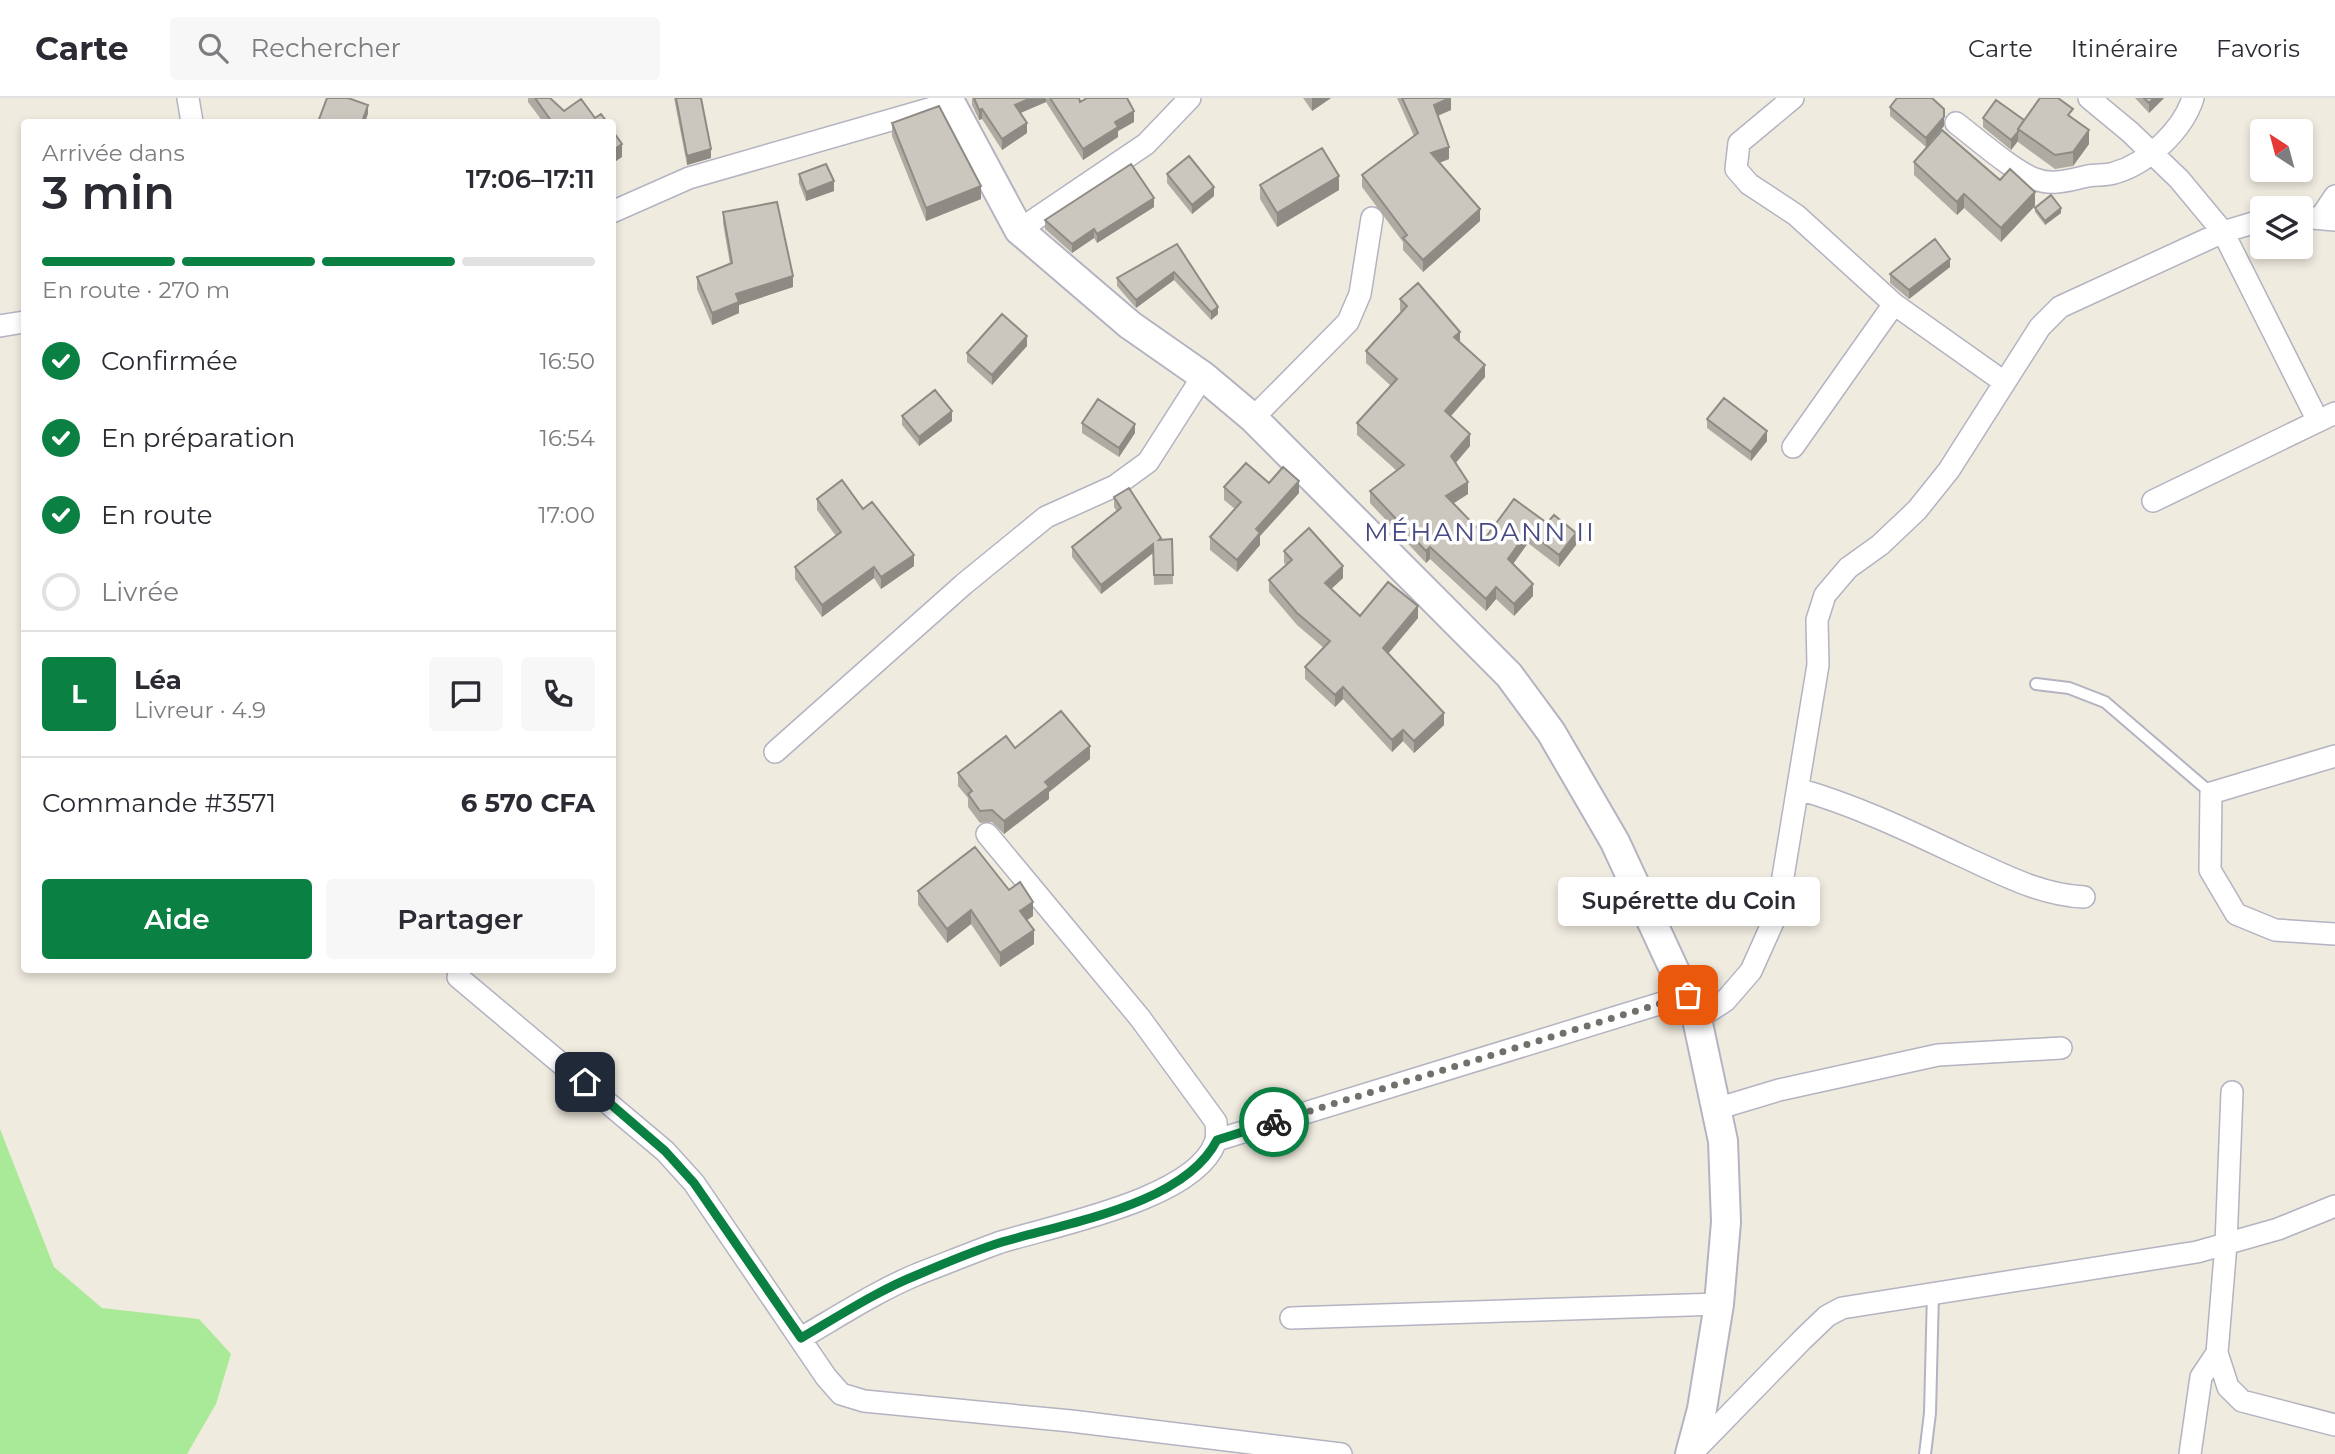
<!DOCTYPE html>
<html lang="fr">
<head>
<meta charset="utf-8">
<style>
	body { margin:0; font-family:Montserrat,sans-serif; background:#f7f7f7; color:#2b2b33; height:100vh; display:flex; flex-direction:column; font-size:26px; white-space:nowrap }
	* { box-sizing:border-box; margin:0 }
	p { font-size:23px; color:#7c7c81 }
	.icon { flex:none; width:38px; height:38px; fill:none; stroke:currentColor; stroke-width:2; stroke-linecap:round; stroke-linejoin:round }
	.map { position:relative; flex:1; overflow:hidden }
	.panel { position:absolute; left:21px; top:21px; width:595px; height:854px; display:flex; flex-direction:column; background:#fff; border-radius:7px; box-shadow:0 4px 10px #0003 }
	.panel>* { flex:none }
	.needle { width:46px; rotate:324deg }
	.tools { position:absolute; left:2250px; top:21px; display:grid; gap:14px }
	.tools a { display:grid; place-items:center; width:63px; height:63px; border-radius:7px; background:#fff; box-shadow:0 4px 10px #0003; font-size:35px }
	.pin { position:absolute; display:grid; place-items:center; width:60px; height:60px; color:#fff; margin:-30px; border-radius:14px; box-shadow:0 4px 10px #0006 }
	.courier { position:absolute; display:grid; place-items:center; width:70px; height:70px; margin:-35px; border:5px solid #0b8043; border-radius:50%; background:#fff; color:#222; box-shadow:0 2px 9px #0007 }
	.bubble { position:absolute; height:49px; border-radius:7px; background:#fff; box-shadow:0 4px 10px #0003; font-size:23px; font-weight:600; line-height:49px; text-align:center }
	.head em { font-style:normal; font-weight:600 }
	.head div { display:flex; flex-direction:column-reverse }
	.head { display:flex; align-items:center; justify-content:space-between; height:119px; padding:0 21px }
	h1 { font-size:46px; font-weight:600; line-height:52px }
	.bar { display:grid; grid-template-columns:repeat(4,1fr); gap:10px 7px; align-content:center; height:84px; padding:0 21px }
	.bar i { height:9px; border-radius:5px; background:#e1e1e2 }
	.bar .on { background:#0b8043 }
	.bar p { grid-column:span 4 }
	.line { display:flex; align-items:center; gap:18px; padding:0 21px; border-top:2px solid #e1e1e2 }
	.line div { flex:1 }
	.round { display:grid; place-items:center; flex:none; width:74px; height:74px; border-radius:7px; background:#f7f7f7 }
	ol { padding:0 21px; list-style:none }
	li { display:flex; align-items:center; gap:21px; height:77px }
	li p { margin-inline-start:auto }
	li .icon { padding:7px; border-radius:50%; background:#0b8043; color:#fff; stroke-width:4 }
	li:last-child { color:#7c7c81 }
	li i { width:38px; height:38px; border:4px solid #e1e1e2; border-radius:50% }
	.cta { display:flex; gap:14px; margin-top:auto; padding:14px 21px }
	.cta a { flex:1; height:80px; border-radius:7px; background:#0b8043; color:#fff; font-size:28px; font-weight:600; line-height:80px; text-align:center }
	.cta a+a { background:#f7f7f7; color:#2b2b33 }
	header { display:flex; align-items:center; gap:42px; box-sizing:border-box; height:98px; padding:0 35px; background:#fff; border-bottom:2px solid #e1e1e2 }
	header strong { font-size:33px }
	nav { display:flex; gap:38px; margin-inline-start:auto; font-size:24px }
	.search { width:490px; height:63px; background:#f7f7f7; display:flex; align-items:center; gap:18px; box-sizing:border-box; padding:0 24px; border-radius:7px; color:#7c7c81; font-size:26px }
	.map>svg:first-child { display:block }
</style>
</head>
<body>
<header>
<strong>Carte</strong>
<div class="search"><svg class="icon" aria-label="search" viewBox="0 0 24 24"><circle cx="10" cy="10" r="6"/><path d="M15 15l6 6"/></svg>Rechercher</div>
<nav><a>Carte</a><a>Itinéraire</a><a>Favoris</a></nav>
</header>
<div class="map">
<svg width="2335" height="1356" viewBox="0 0 2335 1356">
	<rect width="100%" height="100%" fill="#f0ebdf"/>
	<path fill="#a8ea97" d="M0,1031L54,1169L102,1210L199,1221L231,1256L216,1306L187,1356H0Z"/>
	<g fill="none" stroke-linecap="round" stroke-linejoin="round">
		<defs>
			<path id="service" d="M2036,586L2069,590L2105,604L2211,695
				M1925,1356L1930,1315L1933,1194"/>
			<path id="minor" d="M188,0L192,24
				M1793,0L1739,45L1736,71L1749,86L1796,117L1894,206L2004,284
				M2089,0L2130,34L2179,81L2223,134L2318,323
				M1956,25C1976,40 2013,73 2035,81C2053,88 2069,82 2088,78C2096,76 2106,78 2114,75C2147,66 2183,32 2193,0
				M612,114L689,80L950,5
				M2301,119L2335,122
				M2321,119L2335,98
				M1019,132L1146,46L1190,0
				M0,228L24,224
				M1253,320L1348,224L1360,196L1372,120
				M1793,349L1894,206
				M2153,403L2335,315
				M775,654L964,486L1046,419L1115,388L1148,364L1203,278
				M2335,658L2211,695L2210,772L2236,816L2275,832L2335,836
				M1798,691C1855,707 1909,733 1962,758C2002,776 2040,797 2084,799
				M458,879L665,1053L694,1085L826,1279L841,1296L864,1303L1071,1323L1341,1356
				M1697,921L1725,903L1751,873L1777,815L1818,567L1817,522L1825,497L1848,470L1880,447L1917,412L1949,372L2040,229L2060,209L2223,134L2263,122
				M2232,994L2226,1146L2217,1255L2228,1289L2242,1303L2335,1327
				M1716,1011L1779,992L1938,957L2061,950
				M1217,1042L1688,897
				M1291,1220L1719,1206
				M801,1240C839,1218 877,1193 918,1176C944,1166 971,1155 998,1145C1050,1128 1194,1102 1215,1045C1218,1038 1216,1031 1216,1024L1140,920L987,736
				M1691,1356L1802,1242L1827,1218L1842,1210L2197,1154L2278,1131L2335,1108
				M2190,1356L2201,1279L2217,1255"/>
			<path id="tertiary" d="M948,0L1019,132L1130,227L1203,278L1253,320L1509,577L1551,634L1615,744L1697,921L1723,1043L1726,1124L1719,1206L1702,1311L1690,1356"/>
		</defs>
		<use href="#service" stroke="#b3b3c2" stroke-width="14"/>
		<use href="#minor" stroke="#b3b3c2" stroke-width="24"/>
		<use href="#tertiary" stroke="#b3b3c2" stroke-width="32"/>
		<use href="#service" stroke="#fff" stroke-width="10"/>
		<use href="#minor" stroke="#fff" stroke-width="21"/>
		<use href="#tertiary" stroke="#fff" stroke-width="28"/>
	</g>
	<path fill="#afaba3" d="M528,0H550L564,13L595,20L607,24H543L528,4Z
		M674,0H701L711,60L687,67Z
		M972,0H1079L1080,4L1134,24L1118,33V39L1083,62L1046,4L1021,15L1027,35L1002,52L982,21L979,22L972,7Z
		M1303,0H1331L1312,13Z
		M1397,0H1451V12L1438,18L1449,61L1439,65L1480,123L1423,174L1403,152V144L1362,89V77L1414,38Z
		M2135,0H2164L2149,15Z
		M1890,9L1944,20V28L1926,49L1890,18Z
		M1983,20L2024,22L2073,21L2089,46L2073,68L2055,71L2018,44V43L2011,52L1983,29Z
		M892,25L981,101L926,123L892,38Z
		M1914,64L2000,82L2035,108L2001,144L1964,110L1957,117L1914,77Z
		M799,76L834,93L806,103L799,85Z
		M1167,76L1214,98L1192,116L1167,85Z
		M1260,87L1339,92L1277,129L1260,101Z
		M1154,109L1097,145L1094,140L1072,155L1045,131V122Z
		M2035,110L2061,115L2045,127L2035,114Z
		M723,114L793,189L739,207V215L712,227L697,191V179L730,166L723,125Z
		M1177,146L1218,216L1211,222L1174,182L1136,210L1117,188V180Z
		M1950,169L1909,201L1890,185V176Z
		M1400,201L1460,245L1485,279L1450,318L1470,348L1456,365L1468,396L1454,405L1486,439L1514,401L1576,447L1559,469L1528,445L1513,466L1533,498L1514,518L1496,501L1486,513L1430,461L1426,465L1370,405V393L1397,373L1357,337V325L1391,288L1366,265V253L1402,214L1400,213Z
		M1027,248L992,287L967,264V255Z
		M902,318L952,323L919,348L902,327Z
		M1707,321L1767,343L1751,363L1707,330Z
		M1082,325L1135,335L1119,359L1082,335Z
		M1269,385L1299,395L1260,438V447L1237,474L1210,452V439L1235,411L1224,402V389Z
		M1114,399L1161,442L1172,441L1173,486L1154,487L1153,455L1101,496L1072,459V449L1117,414L1114,409Z
		M817,401L863,411L914,468L881,491L874,480L822,519L795,481V469L836,438L817,412Z
		M1284,453L1343,480L1331,491L1360,518L1418,520L1388,555L1444,627L1414,655L1403,643L1392,654L1343,601L1335,609L1305,581V569L1324,550L1297,527L1269,494V482L1286,467L1284,465Z
		M1015,650L1090,661L1049,694V701L1004,736L992,724L980,725L968,709V700L958,688V675Z
		M1009,792L1033,818L1027,822L1034,846L1000,869L971,826L947,845L918,807V793Z"/>
	<path fill="#8e8b85" d="M1031,0H1046V4L1015,17V7Z
		M1312,0H1331L1312,13Z
		M1451,0V12L1434,19V7Z
		M2154,0H2164L2149,15V5Z
		M368,7V16L365,24H362Z
		M982,11V21L979,22V12Z
		M1944,11V28L1926,49V40Z
		M1134,13V24L1118,33V39L1083,62V51L1115,24Z
		M1027,25V35L1002,52V41Z
		M2089,32V46L2073,68V54Z
		M2018,34V43L2011,52V42Z
		M622,46V59L612,66V53Z
		M1449,49V61L1431,68V55Z
		M711,51V60L687,67V58Z
		M1339,78V92L1277,129V115Z
		M834,83V93L806,103V94Z
		M981,88V101L926,123V110Z
		M1214,89V98L1192,116V107Z
		M2035,94V108L2001,144V130Z
		M1964,96V110L1957,117V104Z
		M1154,100V109L1097,145V136Z
		M2061,110V115L2045,127V123Z
		M1480,111V123L1423,174V162Z
		M1094,131V140L1072,155V146Z
		M1950,161V169L1909,201V192Z
		M1174,174V182L1136,210V202Z
		M793,178V189L739,207V215L712,227V215L736,196Z
		M1218,209V216L1211,222V214Z
		M1460,234V246L1454,239Z
		M1027,238V248L992,287V277Z
		M1485,267V279L1445,325V313Z
		M952,313V323L919,348V339Z
		M1135,326V335L1119,359V350Z
		M1767,333V343L1751,363V354Z
		M1470,336V348L1451,370V358Z
		M1299,383V395L1260,438V447L1237,474V462L1256,431Z
		M1468,384V396L1446,410V398Z
		M1528,433V445L1508,473V461Z
		M1576,435V447L1559,469V457Z
		M1153,446V455L1101,496V487Z
		M1430,449V461L1426,465V453Z
		M914,457V468L881,491V479Z
		M1343,468V480L1325,497V485Z
		M874,469V480L822,519V507Z
		M1533,486V498L1514,518V506Z
		M1496,489V501L1486,513V501Z
		M1418,508V520L1383,562V550Z
		M1343,589V601L1335,609V597Z
		M1444,615V627L1414,655V643Z
		M1403,632V643L1392,654V642Z
		M1090,648V661L1049,694V701L1004,736V723L1045,684Z
		M1033,804V818L1020,827V813Z
		M971,812V826L947,845V831Z
		M1034,832V846L1000,869V855Z"/>
	<path fill="#cbc7be" stroke="#8e8b85" stroke-width="2" d="M327,0H348L368,7L362,24H318Z
		M535,0H550L564,13L581,1L595,20L601,16L607,24H552Z
		M676,0H701L711,51L687,58Z
		M974,0H1031L1015,7L1027,25L1002,41L982,11L979,12Z
		M1050,0H1079L1080,4L1087,0H1127L1134,13L1115,24L1118,29L1083,51Z
		M1402,0H1450L1434,7L1449,49L1431,55L1480,111L1423,162L1403,140L1407,137L1362,77L1418,35Z
		M1897,0H1932L1944,11V19L1926,40L1890,9Z
		M2040,0H2058L2073,11L2068,17L2089,32L2073,54L2055,57L2018,31Z
		M2144,0H2154L2149,5Z
		M1996,2L2024,22L2018,31V34L2011,42L1983,20Z
		M939,8L981,88L926,110L892,25Z
		M612,32L622,46L612,53Z
		M1942,32L2000,82L2010,71L2035,94L2001,130L1964,96L1957,104L1914,64Z
		M1322,50L1339,78L1277,115L1260,87Z
		M1189,58L1214,89L1192,107L1167,76Z
		M826,66L834,83L806,94L799,76Z
		M1131,66L1154,100L1097,136L1094,131L1072,146L1045,122Z
		M2051,97L2061,110L2045,123L2035,110Z
		M777,104L793,178L736,196L739,204L712,215L697,179L732,165L723,114Z
		M1935,141L1950,161L1909,192L1890,176Z
		M1177,146L1218,209L1211,214L1174,174L1136,202L1117,180Z
		M1418,185L1460,234L1454,239L1485,267L1445,313L1470,336L1451,358L1468,384L1446,398L1486,439L1514,401L1547,425L1554,417L1576,435L1559,457L1528,433L1508,461L1533,486L1514,506L1496,489L1486,501L1430,449L1426,453L1370,393L1404,367L1357,325L1397,281L1366,253L1407,208L1400,201Z
		M1002,216L1027,238L992,277L967,255Z
		M935,292L952,313L919,339L902,318Z
		M1724,300L1767,333L1751,354L1707,321Z
		M1098,301L1135,326L1119,350L1082,325Z
		M1246,365L1269,385L1283,369L1299,383L1256,431L1260,435L1237,462L1210,439L1241,404L1224,389Z
		M842,382L863,411L872,404L914,457L881,479L874,469L822,507L795,469L841,434L817,401Z
		M1129,390L1161,440L1159,442L1172,441L1173,477H1154L1153,446L1101,487L1072,449L1121,410L1114,399Z
		M1309,430L1343,468L1325,485L1360,518L1388,484L1418,508L1383,550L1444,615L1414,643L1403,632L1392,642L1343,589L1335,597L1305,569L1330,543L1297,515L1269,482L1292,462L1284,453Z
		M1061,613L1090,648L1045,684L1049,689L1004,723L992,712L980,713L968,696L972,693L958,675L1006,638L1015,650Z
		M975,749L1009,792L1020,784L1033,804L1020,813L1034,832L1000,855L971,812L947,831L918,793Z"/>
	<g fill="none" stroke-linecap="round" stroke-linejoin="round">
		<path stroke="#71706b" stroke-width="7" stroke-dasharray="0 12.6" d="M1274,1024L1688,897"/>
		<path stroke="#0b8043" stroke-width="9" d="M585,984L665,1053L694,1085L801,1240C839,1218 877,1193 917,1177C945,1165 973,1153 1002,1144C1066,1125 1184,1107 1217,1042L1274,1024"/>
	</g>
	<g text-anchor="middle" stroke-width="7" stroke-linejoin="round" paint-order="stroke">
		<g font-size="26" letter-spacing="2" fill="#484b83" stroke="#fff">
			<text x="1480" y="443">MÉHANDANN II</text>
		</g>
	</g>
</svg>
<div class="tools">
<a><svg class="needle" viewBox="-14 -14 28 28"><path d="M0-13l5 13h-10z" fill="#e53935"/><path d="M0 13l5-13h-10z" fill="#7c7c81"/></svg></a>
<a><svg class="icon" aria-label="layers" viewBox="0 0 24 24"><path d="M12 4l9 5-9 5-9-5zM3 14l9 5 9-5"/></svg></a>
</div>
<div class="pin" style="left:1688px;top:897px;background:#ea580c"><svg class="icon" aria-label="bag" viewBox="0 0 24 24"><path d="M5 8h14l-1 12H6zM9 8a3 3 0 0 1 6 0"/></svg></div>
<div class="pin" style="left:585px;top:984px;background:#1f2937"><svg class="icon" aria-label="home" viewBox="0 0 24 24"><path d="M3 11l9-7 9 7M6 9v11h12V9"/></svg></div>
<div class="courier" style="left:1274px;top:1024px"><svg class="icon" aria-label="bike" viewBox="0 0 24 24"><circle cx="6" cy="16" r="4"/><circle cx="18" cy="16" r="4"/><path d="M6 16l4-8h5l3 8M10 8l3 8H6M13 5h3"/></svg></div>
<div class="bubble" style="left:1558px;top:779px;width:262px">Supérette du Coin</div>
<section class="panel">
<div class="head"><div><h1>3 min</h1><p>Arrivée dans</p></div><em>17:06–17:11</em></div>
<div class="bar"><i class="on"></i><i class="on"></i><i class="on"></i><i></i><p>En route · 270 m</p></div>
<ol>
<li><svg class="icon" aria-label="check" viewBox="0 0 24 24"><path d="M5 12l5 5 9-10"/></svg>Confirmée<p>16:50</p></li>
<li><svg class="icon" aria-label="check" viewBox="0 0 24 24"><path d="M5 12l5 5 9-10"/></svg>En préparation<p>16:54</p></li>
<li><svg class="icon" aria-label="check" viewBox="0 0 24 24"><path d="M5 12l5 5 9-10"/></svg>En route<p>17:00</p></li>
<li><i></i>Livrée</li>
</ol>
<div class="line" style="height:126px"><b class="round" style="background:#0b8043;color:#fff">L</b><div><b>Léa</b><p>Livreur · 4.9</p></div><a class="round"><svg class="icon" aria-label="chat" viewBox="0 0 24 24"><path d="M4 5h16v11H9l-5 4z"/></svg></a><a class="round"><svg class="icon" aria-label="phone" viewBox="0 0 24 24"><path d="M5 4h4l2 5-3 2q2 4 5 5l2-3 5 2v4C11 20 4 13 5 4z"/></svg></a></div>
<div class="line" style="height:91px"><div>Commande #3571</div><b>6 570 CFA</b></div>
<div class="cta"><a>Aide</a><a>Partager</a></div>
</section>
</div>
</body>
</html>
